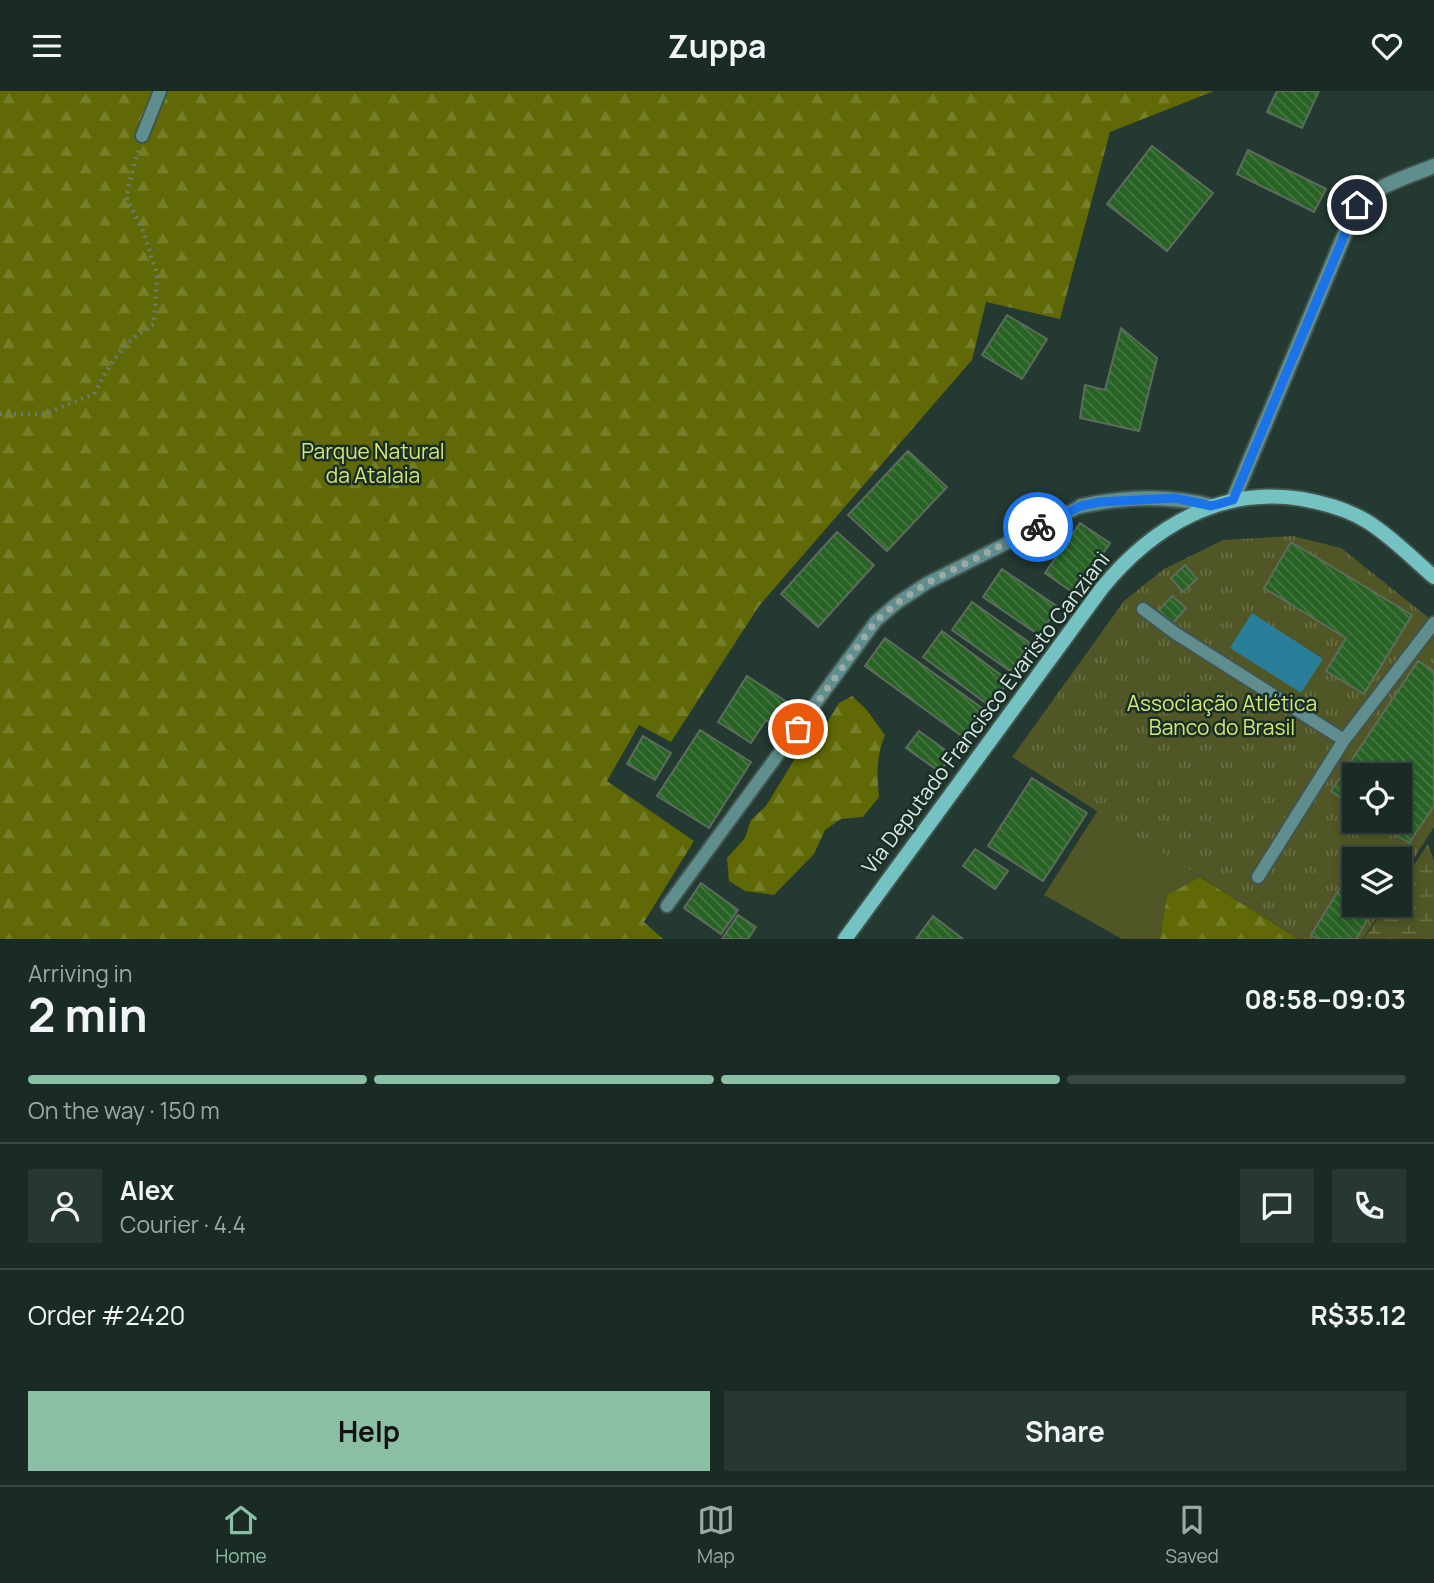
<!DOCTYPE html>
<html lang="en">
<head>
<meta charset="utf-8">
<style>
	body { margin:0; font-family:Manrope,sans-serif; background:#273732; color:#f1f3f6; height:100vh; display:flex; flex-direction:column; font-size:26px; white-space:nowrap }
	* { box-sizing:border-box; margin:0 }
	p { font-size:23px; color:#9fa7a7 }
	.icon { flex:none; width:38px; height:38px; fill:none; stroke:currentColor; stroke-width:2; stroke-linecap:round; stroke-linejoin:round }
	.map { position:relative; height:848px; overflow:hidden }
	.drawer { display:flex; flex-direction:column; background:#1a2b25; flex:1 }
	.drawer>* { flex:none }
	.fabs { position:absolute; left:1342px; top:672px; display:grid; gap:14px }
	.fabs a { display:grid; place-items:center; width:70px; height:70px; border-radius:0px; background:#1a2b25; box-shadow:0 4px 10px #0003,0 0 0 2px #384742; font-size:35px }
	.pin { position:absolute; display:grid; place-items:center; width:60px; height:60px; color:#fff; margin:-30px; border:4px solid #fff; border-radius:50%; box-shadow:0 2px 7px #0007 }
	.courier { position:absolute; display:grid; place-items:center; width:70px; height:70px; margin:-35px; border:5px solid #1a73e8; border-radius:50%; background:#fff; color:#222; box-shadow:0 2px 9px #0007 }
	.head em { font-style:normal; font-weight:700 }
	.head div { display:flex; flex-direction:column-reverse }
	.head { display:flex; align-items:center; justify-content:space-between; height:119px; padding:0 28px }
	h1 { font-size:46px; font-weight:700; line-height:52px }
	.bar { display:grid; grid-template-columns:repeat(4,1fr); gap:10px 7px; align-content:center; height:84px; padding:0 28px }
	.bar i { height:9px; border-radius:5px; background:#384742 }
	.bar .selected { background:#8abfa5 }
	.bar p { grid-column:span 4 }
	.line { display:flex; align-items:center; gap:18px; padding:0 28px; border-top:2px solid #384742 }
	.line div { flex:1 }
	.round { display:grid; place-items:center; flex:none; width:74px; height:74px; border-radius:0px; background:#273732 }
	.cta { display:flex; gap:14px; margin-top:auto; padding:14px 28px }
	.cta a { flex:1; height:80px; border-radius:0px; background:#8abfa5; color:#111; font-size:28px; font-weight:700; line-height:80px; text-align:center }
	.cta a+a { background:#273732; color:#f1f3f6 }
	header { display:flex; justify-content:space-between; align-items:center; height:91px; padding:0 28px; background:#1a2b25; font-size:32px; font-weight:700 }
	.menu { display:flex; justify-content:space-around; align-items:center; height:98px; border-top:2px solid #384742; background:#1a2b25; font-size:19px; color:#9fa7a7 }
	.menu a { display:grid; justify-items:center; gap:4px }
	.menu .selected { color:#8abfa5 }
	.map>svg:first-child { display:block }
</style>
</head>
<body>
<header><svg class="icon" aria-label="menu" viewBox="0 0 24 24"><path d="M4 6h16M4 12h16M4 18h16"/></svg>Zuppa<svg class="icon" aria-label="heart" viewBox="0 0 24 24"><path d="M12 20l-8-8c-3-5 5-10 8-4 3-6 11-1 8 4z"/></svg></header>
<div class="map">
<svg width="1434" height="848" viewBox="0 0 1434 848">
	<defs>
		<pattern id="forest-firs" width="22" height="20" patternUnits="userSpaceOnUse" patternTransform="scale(1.75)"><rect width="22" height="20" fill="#606905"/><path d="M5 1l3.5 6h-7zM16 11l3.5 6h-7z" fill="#767e29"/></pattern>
		<pattern id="wetland-marsh" width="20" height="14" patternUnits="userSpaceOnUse" patternTransform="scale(1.75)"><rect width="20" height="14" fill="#505625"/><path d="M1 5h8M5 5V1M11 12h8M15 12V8" fill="none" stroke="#696e44"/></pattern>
		<pattern id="park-tufts" width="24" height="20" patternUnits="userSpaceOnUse" patternTransform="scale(1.75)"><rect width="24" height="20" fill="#505625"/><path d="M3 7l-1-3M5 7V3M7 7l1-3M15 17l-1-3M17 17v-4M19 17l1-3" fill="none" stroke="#696e44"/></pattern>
		<pattern id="building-back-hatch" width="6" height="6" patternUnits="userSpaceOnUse" patternTransform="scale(1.75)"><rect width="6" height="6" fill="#286224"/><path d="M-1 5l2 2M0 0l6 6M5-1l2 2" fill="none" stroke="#477844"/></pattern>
	</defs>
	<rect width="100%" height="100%" fill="#233931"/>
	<path fill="#505625" d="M1098,719L1200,786L1167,804L1160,848H1122L1044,804Z"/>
	<path fill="url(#forest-firs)" d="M0,0H1214L1110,41L1060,228L986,211L972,269L759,515L671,651L639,634L607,690L694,750L644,831L663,848H0Z
		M852,605L866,618L885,644C876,666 877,683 879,706L863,726L841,728L825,739L814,763L774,804L745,800L729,790L727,767L745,747L751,729L766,715L794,669L814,653L839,612Z
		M1200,786L1298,848H1160L1167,804Z"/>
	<path fill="url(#wetland-marsh)" d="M1428,753L1434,770V848H1364L1387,814H1400V794Z"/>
	<path fill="url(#park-tufts)" fill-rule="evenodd" d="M1293,445L1341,457L1434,531V736L1400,789V768H1354V814H1385L1363,848H1298L1012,666L1124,510L1164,478L1223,449ZM1354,684H1400V730H1354Z"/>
	<path fill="#297f9a" d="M1252,522L1323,568L1301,602L1230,557Z"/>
	<path fill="url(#building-back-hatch)" stroke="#5d6c5c" stroke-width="2" d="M1277,0H1319L1302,37L1267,21Z
		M1152,55L1213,102L1167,160L1107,113Z
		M1248,59L1326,98L1314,121L1237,83Z
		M1007,224L1047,248L1022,288L982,264Z
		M1121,237L1157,267L1139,340L1080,327L1085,294L1105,299Z
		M908,360L947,396L887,460L848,424Z
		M1080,432L1110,452L1075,503L1045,482Z
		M837,441L874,474L818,536L781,503Z
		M1291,451L1412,524L1364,603L1326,580L1346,547L1264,497Z
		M1185,474L1197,488L1183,501L1171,487Z
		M1002,478L1058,516L1039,544L983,506Z
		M1172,505L1186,517L1172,533L1158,520Z
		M972,511L1030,552L1010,580L952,539Z
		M942,540L1009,590L990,615L923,566Z
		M885,547L986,620L966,648L865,575Z
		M1418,570L1434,580V715L1409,752L1375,730H1400V684H1354V716L1331,700Z
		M747,585L796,617L782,640L766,629L751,652L718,631Z
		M700,639L751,671L709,737L657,705Z
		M919,640L952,664L940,681L906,657Z
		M643,645L671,662L655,689L627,673Z
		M1032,687L1087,722L1043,790L988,755Z
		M975,758L1008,780L995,798L963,775Z
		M701,792L738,819L721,843L684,817Z
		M1340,797L1354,806V814H1367L1374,818L1356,848H1318L1311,844Z
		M738,824L756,836L748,848H722Z
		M933,825L963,848H916Z"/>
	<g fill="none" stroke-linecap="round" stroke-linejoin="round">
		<defs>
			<path id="lane" d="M142,45L160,0
				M1143,518L1175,542L1344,649
				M1258,786L1344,649L1434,532
				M667,815L876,530L897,512L927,492L1081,415"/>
			<path id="street" d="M1233,409L1357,114C1378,94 1407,86 1434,75
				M1081,415C1123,406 1169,404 1211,415"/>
			<path id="secondary" d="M845,848L1102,497C1152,436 1220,395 1302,408C1324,412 1349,419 1368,431C1392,446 1413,468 1434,486"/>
		</defs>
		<use href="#lane" stroke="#40554d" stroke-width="16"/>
		<use href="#street" stroke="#40554d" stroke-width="18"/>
		<use href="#secondary" stroke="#40554d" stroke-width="18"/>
		<path stroke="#6a7c75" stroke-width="4.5" stroke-dasharray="2 5" stroke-linecap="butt" d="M0,323H44L94,303C109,274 124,249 154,233L157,183L143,140L126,106L138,59"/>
		<use href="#lane" stroke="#608e8e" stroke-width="12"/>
		<use href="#street" stroke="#608e8e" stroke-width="14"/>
		<use href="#secondary" stroke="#75c2c2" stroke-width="14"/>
	</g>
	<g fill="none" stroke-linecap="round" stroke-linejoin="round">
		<path stroke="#9baba5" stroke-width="7" stroke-dasharray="0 12.6" d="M798,638L876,530L897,512L927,492L1038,436"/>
		<path stroke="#1a73e8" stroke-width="9" d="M1038,436L1081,415L1100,411L1175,407L1211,415L1233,409L1357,114"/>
	</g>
	<g text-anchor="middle" stroke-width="5" stroke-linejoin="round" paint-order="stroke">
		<g font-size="21" fill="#d7e773" stroke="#192e27">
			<text x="373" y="368">Parque Natural<tspan x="373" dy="24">da Atalaia</tspan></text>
			<text x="1222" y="620">Associação Atlética<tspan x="1222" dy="24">Banco do Brasil</tspan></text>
		</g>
		<g font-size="21" fill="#dbe8e3" stroke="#192e27">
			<text transform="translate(986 622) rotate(-53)" y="7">Via Deputado Francisco Evaristo Canziani</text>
		</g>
	</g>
</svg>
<div class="fabs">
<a><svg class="icon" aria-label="locate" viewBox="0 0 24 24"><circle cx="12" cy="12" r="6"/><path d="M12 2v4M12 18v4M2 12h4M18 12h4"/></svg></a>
<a><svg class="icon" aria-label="layers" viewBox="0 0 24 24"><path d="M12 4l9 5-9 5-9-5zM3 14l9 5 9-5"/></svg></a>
</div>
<div class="pin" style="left:798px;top:638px;background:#ea580c"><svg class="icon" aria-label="bag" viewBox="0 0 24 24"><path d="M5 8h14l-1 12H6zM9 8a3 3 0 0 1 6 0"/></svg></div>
<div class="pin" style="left:1357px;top:114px;background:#1f2937"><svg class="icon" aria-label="home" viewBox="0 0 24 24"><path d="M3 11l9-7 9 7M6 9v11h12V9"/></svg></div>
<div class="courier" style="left:1038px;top:436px"><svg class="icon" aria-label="bike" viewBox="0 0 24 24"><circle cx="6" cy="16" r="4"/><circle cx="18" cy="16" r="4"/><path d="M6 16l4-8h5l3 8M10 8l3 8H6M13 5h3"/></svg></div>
</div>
<section class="drawer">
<div class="head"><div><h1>2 min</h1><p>Arriving in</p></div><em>08:58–09:03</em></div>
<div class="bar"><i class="selected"></i><i class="selected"></i><i class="selected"></i><i></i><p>On the way · 150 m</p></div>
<div class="line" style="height:126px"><a class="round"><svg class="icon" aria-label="person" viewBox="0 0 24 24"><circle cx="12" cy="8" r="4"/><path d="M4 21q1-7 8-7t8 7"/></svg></a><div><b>Alex</b><p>Courier · 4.4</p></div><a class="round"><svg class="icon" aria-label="chat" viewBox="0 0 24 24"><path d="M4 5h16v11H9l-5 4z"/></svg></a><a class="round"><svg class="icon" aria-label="phone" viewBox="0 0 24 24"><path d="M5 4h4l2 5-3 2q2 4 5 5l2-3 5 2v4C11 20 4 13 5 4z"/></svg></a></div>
<div class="line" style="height:91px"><div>Order #2420</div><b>R$35.12</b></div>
<div class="cta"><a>Help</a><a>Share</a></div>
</section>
<nav class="menu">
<a class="selected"><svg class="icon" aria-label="home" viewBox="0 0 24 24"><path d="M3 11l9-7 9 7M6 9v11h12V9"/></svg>Home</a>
<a><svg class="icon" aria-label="map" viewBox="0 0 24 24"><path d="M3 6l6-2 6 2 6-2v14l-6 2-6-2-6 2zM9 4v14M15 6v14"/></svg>Map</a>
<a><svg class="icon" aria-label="saved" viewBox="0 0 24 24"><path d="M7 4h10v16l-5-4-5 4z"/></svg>Saved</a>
</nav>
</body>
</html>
